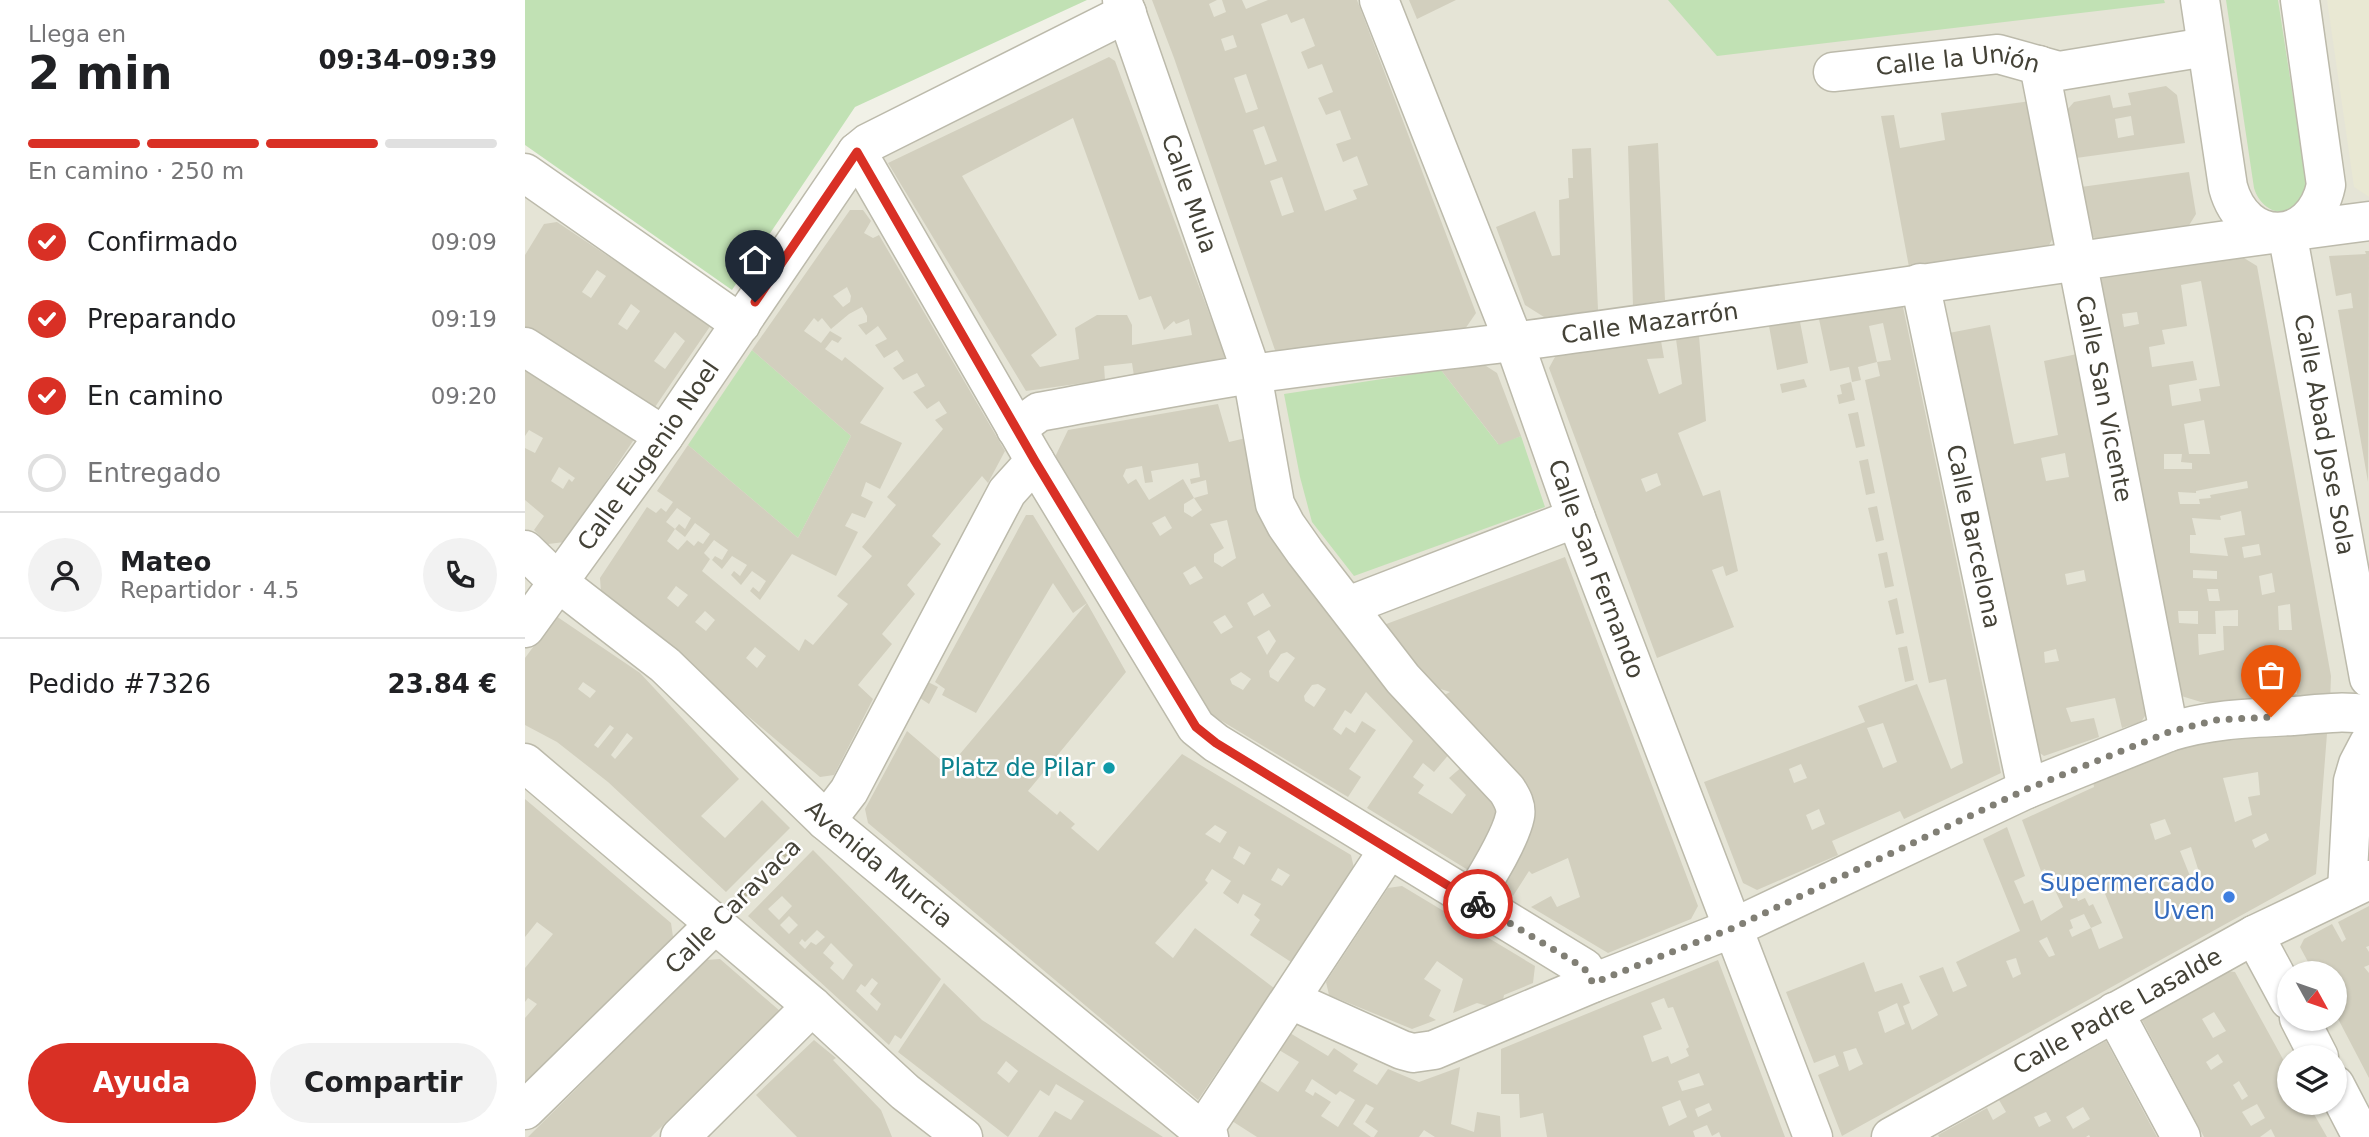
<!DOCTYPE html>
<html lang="es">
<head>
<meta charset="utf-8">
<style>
	body { margin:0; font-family:"DejaVu Sans",sans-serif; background:#f2f2f2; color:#202124; height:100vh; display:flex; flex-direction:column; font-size:26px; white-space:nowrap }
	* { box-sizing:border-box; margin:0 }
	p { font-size:23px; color:#757577 }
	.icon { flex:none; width:38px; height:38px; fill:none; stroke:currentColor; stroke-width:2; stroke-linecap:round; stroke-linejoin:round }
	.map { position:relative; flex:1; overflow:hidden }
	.side { display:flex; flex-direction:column; background:#fff; width:525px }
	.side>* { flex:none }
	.needle { width:46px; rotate:130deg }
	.controls { position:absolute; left:1752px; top:961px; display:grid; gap:14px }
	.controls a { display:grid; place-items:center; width:70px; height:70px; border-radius:50%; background:#fff; box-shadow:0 2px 5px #0004; font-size:35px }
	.pin { position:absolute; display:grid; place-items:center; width:60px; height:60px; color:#fff; margin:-72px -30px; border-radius:50% 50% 50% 0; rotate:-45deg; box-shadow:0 0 7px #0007 }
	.pin .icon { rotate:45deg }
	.courier { position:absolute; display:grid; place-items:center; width:70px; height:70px; margin:-35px; border:5px solid #d93025; border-radius:50%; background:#fff; color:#222; box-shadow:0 2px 9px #0007 }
	.summary em { font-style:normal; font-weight:600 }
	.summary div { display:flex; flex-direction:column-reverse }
	.summary { display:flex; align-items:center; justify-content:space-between; height:119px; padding:0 28px }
	h1 { font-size:46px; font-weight:600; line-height:52px }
	.bar { display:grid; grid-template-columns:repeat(4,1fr); gap:10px 7px; align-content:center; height:84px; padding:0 28px }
	.bar i { height:9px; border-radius:5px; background:#e0e0e0 }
	.bar .selected { background:#d93025 }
	.bar p { grid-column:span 4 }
	.line { display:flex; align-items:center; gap:18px; padding:0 28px; border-top:2px solid #e0e0e0 }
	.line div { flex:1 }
	.round { display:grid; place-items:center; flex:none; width:74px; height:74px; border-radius:37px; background:#f2f2f2 }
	ol { padding:0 28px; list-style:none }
	li { display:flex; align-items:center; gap:21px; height:77px }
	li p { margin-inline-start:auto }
	li .icon { padding:7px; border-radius:50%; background:#d93025; color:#fff; stroke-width:4 }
	li:last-child { color:#757577 }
	li i { width:38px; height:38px; border:4px solid #e0e0e0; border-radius:50% }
	.primary-button { display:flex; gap:14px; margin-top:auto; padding:14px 28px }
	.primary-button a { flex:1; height:80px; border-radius:42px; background:#d93025; color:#fff; font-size:28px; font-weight:600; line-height:80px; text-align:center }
	.primary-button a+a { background:#f2f2f2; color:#202124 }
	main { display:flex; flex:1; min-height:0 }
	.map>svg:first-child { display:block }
</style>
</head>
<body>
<main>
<section class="side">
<div class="summary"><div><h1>2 min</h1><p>Llega en</p></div><em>09:34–09:39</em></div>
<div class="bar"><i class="selected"></i><i class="selected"></i><i class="selected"></i><i></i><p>En camino · 250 m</p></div>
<ol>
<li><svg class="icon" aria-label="check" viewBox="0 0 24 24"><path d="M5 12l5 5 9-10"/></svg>Confirmado<p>09:09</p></li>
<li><svg class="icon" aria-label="check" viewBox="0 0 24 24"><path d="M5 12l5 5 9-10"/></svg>Preparando<p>09:19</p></li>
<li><svg class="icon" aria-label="check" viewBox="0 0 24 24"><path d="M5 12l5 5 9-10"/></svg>En camino<p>09:20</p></li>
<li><i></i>Entregado</li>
</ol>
<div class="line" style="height:126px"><a class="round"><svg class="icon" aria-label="person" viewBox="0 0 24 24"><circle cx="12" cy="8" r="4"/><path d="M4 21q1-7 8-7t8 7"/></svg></a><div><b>Mateo</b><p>Repartidor · 4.5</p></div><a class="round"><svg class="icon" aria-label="phone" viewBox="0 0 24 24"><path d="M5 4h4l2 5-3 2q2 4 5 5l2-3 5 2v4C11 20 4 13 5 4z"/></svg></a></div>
<div class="line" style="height:91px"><div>Pedido #7326</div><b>23.84 €</b></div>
<div class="primary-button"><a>Ayuda</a><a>Compartir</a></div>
</section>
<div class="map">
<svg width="1844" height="1137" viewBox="0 0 1844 1137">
	<rect width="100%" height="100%" fill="#f1f1e7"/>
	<path fill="#e5e4d6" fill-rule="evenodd" d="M615,0H1844V1137H0V176L222,326L336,156ZM1764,973H1810V1018H1764ZM1764,1057H1810V1102H1764Z"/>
	<path fill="#e9e8d3" d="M1802,0H1844V197L1829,187Z"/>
	<path fill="#c1e1b4" d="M0,0H562L330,107L207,290L0,145Z
		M1143,0H1639L1640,3L1192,56Z
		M1701,0H1753L1782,188C1780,193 1778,200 1774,204C1756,221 1735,208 1729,188Z
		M227,350L326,436L273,538L163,445Z
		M916,370L973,444L996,436L1020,507L829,576L787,522L775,477L759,394Z"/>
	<path fill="#d2cfbe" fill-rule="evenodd" d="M627,0H692L684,4L689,17L701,12L697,0H717L721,9L743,0H832L951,313L940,329L751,353L649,58ZM762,14L766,23L779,18L790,46L776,52L783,69L797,64L808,92L793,98L801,115L815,110L826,139L811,144L818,162L832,156L843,185L828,190L832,199L800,211L736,24ZM708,35L712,47L700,51L696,39ZM721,74L733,109L721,113L709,78ZM739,126L752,161L740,165L728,130ZM757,177L769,212L757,216L745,181Z
		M884,0H931L892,19Z
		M584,57L590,61L700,356L695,363L609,376L607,363L579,366L580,380L501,391L363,163ZM548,118L614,300L626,296L639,330L649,321L651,324L664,319L667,335L607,345V325L602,315H572L550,328L554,359L515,367L506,355L532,335L437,176Z
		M1641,86L1652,95L1660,143L1551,158L1542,110L1549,102L1585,95L1588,108L1606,105L1603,93ZM1606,116L1609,135L1593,138L1590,119Z
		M1506,101L1530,234L1523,247L1384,267L1356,116L1369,115L1375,148L1420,140L1416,113Z
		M1133,143L1140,300L1108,305L1103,146Z
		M1066,148L1073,310L1019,317L1000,305L971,227L1010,211L1027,256L1035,255L1034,200L1044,198L1043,178H1048L1047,149Z
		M1664,172L1671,214L1663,227L1573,241L1564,233L1556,187Z
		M325,210H338L346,221L339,233L348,238L354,235L480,451L463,483L457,476L407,536L416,544L382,585L390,594L357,634L367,644L333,685L348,699L309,775L295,777L76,592L75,578L122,507L131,513L136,508L141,512L148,502L132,491L163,445L273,538L326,436L227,350ZM322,287L326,296L325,302L318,307L308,296ZM337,307L342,316V322L333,325L341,335L353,326L362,339L350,345L359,358L372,350L379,361L368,368L378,380L392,373L400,386L388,392L402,409L414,401L422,413L410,420L418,429L362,497L371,505L337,547L347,556L312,596L323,604L288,645L280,639L274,651L177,571L185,559L179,553L189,540L203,550L197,560L190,556L187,560L197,569L207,556L222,565L215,576L209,571L206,575L216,585L227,571L241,581L234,592L228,587L225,591L235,600L267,554L311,576L333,532L320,526L327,513L340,518L348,502L336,496L341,482L355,489L377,443L335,423L359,388L320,357L317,361L300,349L307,340L313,343L317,338L305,331L296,343L279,331L289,318L293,322L297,318L306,329L324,314ZM152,508L166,518L160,529L154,524L150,529L141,522ZM170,523L185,534L178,544L173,541L169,546L162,540L153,550L142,541L150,529L160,537ZM151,586L163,595L153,607L142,598ZM180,611L190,620L181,631L170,622ZM230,647L241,656L232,668L221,658Z
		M32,222L186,325L128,410L0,328V255L19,224ZM72,270L81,276L66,298L57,292ZM106,304L115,311L102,330L93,324ZM150,332L160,341L140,369L129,361Z
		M1840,251H1844L1843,482L1813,310L1828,308L1826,293L1811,296L1804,256L1841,254Z
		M1719,258L1732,266L1806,676L1805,703L1715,705L1676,702L1653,695L1573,279ZM1676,281L1695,386L1674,389L1676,401L1647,406L1644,385L1672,380L1668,361L1627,367L1624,347L1640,344L1637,330L1662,326L1656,285ZM1612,312L1614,324L1599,327L1597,314ZM1679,420L1685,454H1664L1659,424ZM1639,454H1657L1656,462L1667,463V469H1639ZM1722,481L1723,488L1685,495L1686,498L1674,499L1675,504H1655L1653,492L1671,493V491ZM1716,511L1720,535L1699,538L1703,556L1665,553V535H1671L1667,518L1696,520L1695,516ZM1734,544L1736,555L1719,558L1717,547ZM1668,570L1692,571V579L1668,578ZM1747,573L1750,592L1737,595L1734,576ZM1682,589H1693L1695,601H1684ZM1765,604L1767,630H1754L1753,606ZM1713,610V626H1698L1699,650L1674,655L1673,634H1691L1690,611ZM1653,611H1673V624L1654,623ZM1768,659L1769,669L1756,670L1755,661ZM1771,681L1772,694L1757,695L1756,682Z
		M1378,307L1476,773L1379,819L1375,811L1307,841L1313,855L1232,890L1218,883L1179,782L1340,722L1333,706L1392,684L1426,769L1438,763L1421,679L1404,683L1340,380L1355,376L1352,362L1366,360L1358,323L1344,326L1352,362L1333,367L1336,380L1327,382L1324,367L1305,371L1294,319ZM1358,723L1372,762L1358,768L1342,728ZM1276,764L1282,778L1269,783L1264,769ZM1294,809L1300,824L1287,830L1281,815Z
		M1275,322L1283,363L1252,370L1244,326Z
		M1465,325L1489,444L1533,435L1519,361L1552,354L1622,713L1616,722L1597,728L1590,698L1541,708L1546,722L1569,718L1574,737L1519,756L1511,750L1424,333ZM1540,453L1544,477L1521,481L1516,458ZM1559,570L1561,581L1542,585L1540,574ZM1531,649L1534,661L1520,663L1519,652Z
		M1174,336L1181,421L1153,433L1178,496L1195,490L1213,571L1201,576L1198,566L1187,570L1209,627L1132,658L1024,368L1031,355L1136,341L1139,358L1122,359L1134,394L1157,384L1151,339ZM1132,473L1136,485L1121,492L1116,479Z
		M958,364L972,373L996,436L974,445L916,370Z
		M0,367L112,435L40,542L23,544L9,530L19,516L0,500V448L10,453L18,438L4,430L0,436ZM34,467L50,478L47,482L44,479L38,489L26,481Z
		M1279,379L1282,387L1257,393L1255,384Z
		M1326,382L1330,400L1314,404L1312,395L1317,394L1315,385Z
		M693,404L704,442L721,438L926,752L909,772L898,763L888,777L899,785L893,793L927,814L941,795L924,778L939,765L981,809L943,870L842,808L888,741L841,692L826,714L820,710L808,729L816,735L821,727L830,733L837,721L851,730L824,769L836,777L823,797L685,714L530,457L543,430ZM673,463L675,477L665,479L666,484L681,480L683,494L669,498L677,510L667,517L659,512V504L669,498L658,479L624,500L611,479L603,484L598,476L601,469L617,466L620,483L628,482L626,471ZM640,516L647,528L635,536L627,523ZM702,520L711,558L697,567L689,562V554L699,548L685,524ZM670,566L678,578L665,585L658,573ZM738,593L746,606L729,616L722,603ZM700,615L708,627L696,634L688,622ZM744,630L751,641L742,655L732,637ZM762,652L770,658L753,682L745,677L744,671L756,654ZM716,672L726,679L718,690L707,684L705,679ZM793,684L801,689L789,707L780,701L779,696L787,685Z
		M1333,412L1340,446L1331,448L1323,414Z
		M1343,459L1350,493L1341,495L1334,461Z
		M1352,506L1359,540L1351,542L1343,508Z
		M501,515H508L562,603L601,672L503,791L532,815L535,811L550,824L546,828L573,851L657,754L826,855L829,868L766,962L725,935L735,920L729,915L736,904L718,894L713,904L698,893L706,881L687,869L680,880L683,883L630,943L648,958L670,928L749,988L673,1100L343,823L340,809L382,731L424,767L562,603L548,613L528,583L451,713L417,695L420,689L410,682ZM690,825L702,832L695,843L680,834ZM714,846L726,853L719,865L708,858ZM753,868L765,875L757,886L746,880Z
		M1362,552L1369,586L1360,588L1353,554Z
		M1040,557L1173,906L1166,919L1083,953L1006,907L1026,896L1032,907L1055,897L1043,858L1007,874L1004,871L988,896L976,888L992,847L914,698L925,692L903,685L856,626Z
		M1372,598L1379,633L1371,635L1363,601Z
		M31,616L115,673L214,779L176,816L200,838L237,800L265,828L201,892L83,782L32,742L0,725V658ZM58,682L71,691L65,698L53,689ZM85,725L89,728L73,748L69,745ZM102,733L108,738L90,759L86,755Z
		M1382,646L1389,680L1380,682L1373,648Z
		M397,679L413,687L404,704L389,694Z
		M1803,721L1791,874L1317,1136L1293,1075L1314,1066L1310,1055L1289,1063L1261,992L1339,962L1350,992L1377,983L1385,1003L1378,1006L1387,1030L1413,1015L1394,976L1418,967L1428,992L1442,986L1431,962L1495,931L1458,839L1482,827L1500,876L1489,881L1499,904L1508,900L1516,921L1538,907L1520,869L1516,871L1497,820L1569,787L1568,781L1687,738ZM1733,772L1735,795L1723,797L1727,815L1710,822L1698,778ZM1640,819L1646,834L1630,840L1625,824ZM1741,833L1744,840L1730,848L1727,840ZM1666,847L1674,872L1665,876L1655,851ZM1572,874L1598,938L1574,949L1566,928L1547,937L1544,930L1548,928L1545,920L1559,914L1566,928L1577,923L1568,904L1564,906L1560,898L1553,901L1547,885ZM1522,937L1530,955L1524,957L1514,941ZM1491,958L1496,974L1488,978L1481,961ZM1372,1003L1380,1024L1360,1033L1353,1012ZM1331,1048L1338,1064L1324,1071L1318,1052Z
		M0,799L146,923L148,937L0,1082V1018L12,1004L3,998L0,1002V968L28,934L12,922L0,937Z
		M288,850L416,979L376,1039L370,1035L364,1045L223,916ZM257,896L267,906L254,920L243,909ZM264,916L273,925L264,934L255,925ZM292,930L300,937L291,945L286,942L280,949L274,943L277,939L280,942ZM306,943L328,965L318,980L305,968L309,963L298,953ZM347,978L353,983L345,994L356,1004L352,1011L331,991L336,984L340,987Z
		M877,886L1010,966L1008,983L979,995L976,1010L952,1003L928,1013L938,979L912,961L899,979L916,990L904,1016L911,1020L887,1029L804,995L801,982L863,888Z
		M1844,906V946L1841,947L1844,952V965L1839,967L1844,973V1078L1810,1013V973H1789L1775,947L1779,939L1807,924L1817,942L1821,939L1813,922Z
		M195,959L255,1011L126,1137H3L181,960Z
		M1193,960L1260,1137H1196L1194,1132L1187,1136L1182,1125L1168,1131L1170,1137H1022L1018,1113L995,1118L994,1094H976V1049ZM1139,998L1143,1008L1148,1007L1164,1047L1161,1049L1164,1056L1146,1064L1143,1056L1127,1062L1118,1036L1137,1029L1126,1003ZM1174,1073L1179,1085L1157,1091L1153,1081ZM1155,1100L1162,1117L1144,1126L1137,1107ZM1184,1103L1187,1110L1173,1117L1170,1109Z
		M1702,971L1710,972L1764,1070V1102H1782L1802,1137H1750L1746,1129L1735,1137H1679L1616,1018ZM1689,1012L1701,1031L1688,1038L1677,1019ZM1693,1054L1698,1062L1686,1070L1681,1062ZM1714,1081L1723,1096L1717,1100L1708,1085ZM1732,1104L1740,1118L1726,1126L1717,1112Z
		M419,983L457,1020L638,1137H513L530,1111L546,1120L559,1101L531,1084L524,1096L515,1090L483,1137L373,1052ZM481,1061L493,1071L484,1083L472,1073Z
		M765,1033L803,1056L809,1048L833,1064L828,1071L852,1085L863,1069L894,1082L935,1067L926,1124L949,1132L952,1112L975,1116L976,1137H910L899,1130L894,1137H849L853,1131L840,1122L849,1108L841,1104L828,1124L846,1137H732L707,1121L734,1080L753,1092L774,1062L754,1050ZM787,1079L811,1095L815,1091L830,1100L813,1127L796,1116L806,1102L790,1092L788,1096L780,1091Z
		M289,1040L311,1058L308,1060L356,1110L367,1137H272L231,1095Z
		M1581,1041L1632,1137H1565L1564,1135L1561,1137H1414L1413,1135L1462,1108L1468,1120L1481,1112L1474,1100ZM1558,1107L1565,1119L1548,1129L1541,1117ZM1521,1112L1526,1121L1514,1127L1509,1117Z"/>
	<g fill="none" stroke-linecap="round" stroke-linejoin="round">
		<defs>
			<g id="minor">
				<path id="s1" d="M597,0L727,374L750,504L761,525L780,552L858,653L878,679L982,790C987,798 992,806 990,816C985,840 960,879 947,900"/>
				<path id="s2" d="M854,0L989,342L1051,518L1288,1137"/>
				<path d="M1675,0L1703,187C1719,247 1788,247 1801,185L1775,0"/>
				<path id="s3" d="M1514,65L1644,732"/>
				<path id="s4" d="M1308,72L1473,54L1534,71L1681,47"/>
				<path d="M332,152L510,461L671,727L691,743L1059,968L1068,983"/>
				<path d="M0,173L216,324"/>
				<path id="s5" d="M1762,232L1844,678"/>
				<path id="s6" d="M1395,283L1502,789"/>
				<path d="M0,347L139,436"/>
				<path id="s7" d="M491,429L514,412C585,399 656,385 727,374C814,361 901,353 988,342C1274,304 1558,258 1844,221"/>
				<path id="s8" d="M0,550L34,583L140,665L301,821L684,1137"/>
				<path d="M823,606L1051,518"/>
				<path id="s9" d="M0,628L139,436L332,152L343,143L602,13"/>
				<path d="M0,763L287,1006L380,1092L438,1137"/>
				<path d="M301,821L324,791L482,492L510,461"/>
				<path d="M1822,890L1828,781L1833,764L1844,743"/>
				<path d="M1729,935L1764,1000"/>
				<path d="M766,1000L877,1050L888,1053L909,1050L1068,983L1208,928L1502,789L1644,732C1685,719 1725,718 1768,716C1793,714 1819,710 1844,715"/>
				<path d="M1589,1012L1656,1137"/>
				<path d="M1774,1018L1794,1057"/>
				<path d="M1810,1085L1837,1137"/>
				<path d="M0,1110L190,924"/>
				<path d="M155,1137L287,1006"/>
				<path d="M674,1137L864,849"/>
				<path id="s10" d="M1366,1137L1729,935L1844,880"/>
			</g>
		</defs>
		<use href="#minor" stroke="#bcbaab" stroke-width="41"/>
		<path stroke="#bcb99e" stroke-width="4.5" stroke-dasharray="3.5 3.5" stroke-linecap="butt" d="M214,901L272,842"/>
		<use href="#minor" stroke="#fff" stroke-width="38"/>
	</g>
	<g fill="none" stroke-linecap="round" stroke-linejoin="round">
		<path stroke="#817f75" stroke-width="7" stroke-dasharray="0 12.6" d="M953,904L1059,968L1068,983L1208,928L1502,789L1644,732L1691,720L1746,717"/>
		<path stroke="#d93025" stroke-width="9" d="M230,302L332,152L510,461L671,727L691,743L953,904"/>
	</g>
	<circle fill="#0f9aa8" stroke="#fff" stroke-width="2.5" cx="584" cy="768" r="7"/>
	<circle fill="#3f7fe0" stroke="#fff" stroke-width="2.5" cx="1704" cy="897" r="7"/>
	<g text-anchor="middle" stroke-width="5" stroke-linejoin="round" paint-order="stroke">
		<g font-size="24" fill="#444237" stroke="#fff">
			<text dy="8" stroke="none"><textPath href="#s4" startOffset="126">Calle la Unión</textPath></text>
			<text dy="8" stroke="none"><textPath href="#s1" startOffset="205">Calle Mula</textPath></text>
			<text dy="8" stroke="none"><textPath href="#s7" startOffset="646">Calle Mazarrón</textPath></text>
			<text dy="8" stroke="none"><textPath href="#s3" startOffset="340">Calle San Vicente</textPath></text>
			<text dy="8" stroke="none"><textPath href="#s5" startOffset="206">Calle Abad Jose Sola</textPath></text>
			<text dy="8" stroke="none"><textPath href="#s9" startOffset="212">Calle Eugenio Noel</textPath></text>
			<text dy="8" stroke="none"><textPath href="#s6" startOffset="259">Calle Barcelona</textPath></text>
			<text dy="8" stroke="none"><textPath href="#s2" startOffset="609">Calle San Fernando</textPath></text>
			<text dy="8" stroke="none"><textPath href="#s8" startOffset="474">Avenida Murcia</textPath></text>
			<text transform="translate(208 906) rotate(-45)" y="8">Calle Caravaca</text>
			<text dy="8" stroke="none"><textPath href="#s10" startOffset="259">Calle Padre Lasalde</textPath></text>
		</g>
		<g font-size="24" fill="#0d838f" stroke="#fff" text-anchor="end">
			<text x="570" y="776">Platz de Pilar</text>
		</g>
		<g font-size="24" fill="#366cbe" stroke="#fff" text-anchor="end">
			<text x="1690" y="891">Supermercado<tspan x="1690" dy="28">Uven</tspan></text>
		</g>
	</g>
</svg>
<div class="controls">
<a><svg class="needle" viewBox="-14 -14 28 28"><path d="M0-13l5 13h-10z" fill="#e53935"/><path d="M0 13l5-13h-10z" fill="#757577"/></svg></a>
<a><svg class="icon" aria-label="layers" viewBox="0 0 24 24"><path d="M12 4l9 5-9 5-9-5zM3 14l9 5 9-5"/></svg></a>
</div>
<div class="pin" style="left:1746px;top:717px;background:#ea580c"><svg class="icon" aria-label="bag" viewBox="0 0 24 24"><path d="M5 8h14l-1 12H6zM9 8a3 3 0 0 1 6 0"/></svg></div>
<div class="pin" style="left:230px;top:302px;background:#1f2937"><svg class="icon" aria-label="home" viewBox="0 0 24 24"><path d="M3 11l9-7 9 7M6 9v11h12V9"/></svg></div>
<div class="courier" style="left:953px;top:904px"><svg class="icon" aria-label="bike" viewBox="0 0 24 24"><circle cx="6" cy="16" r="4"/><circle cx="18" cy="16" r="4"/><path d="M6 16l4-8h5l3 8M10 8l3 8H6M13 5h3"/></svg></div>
</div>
</main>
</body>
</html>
